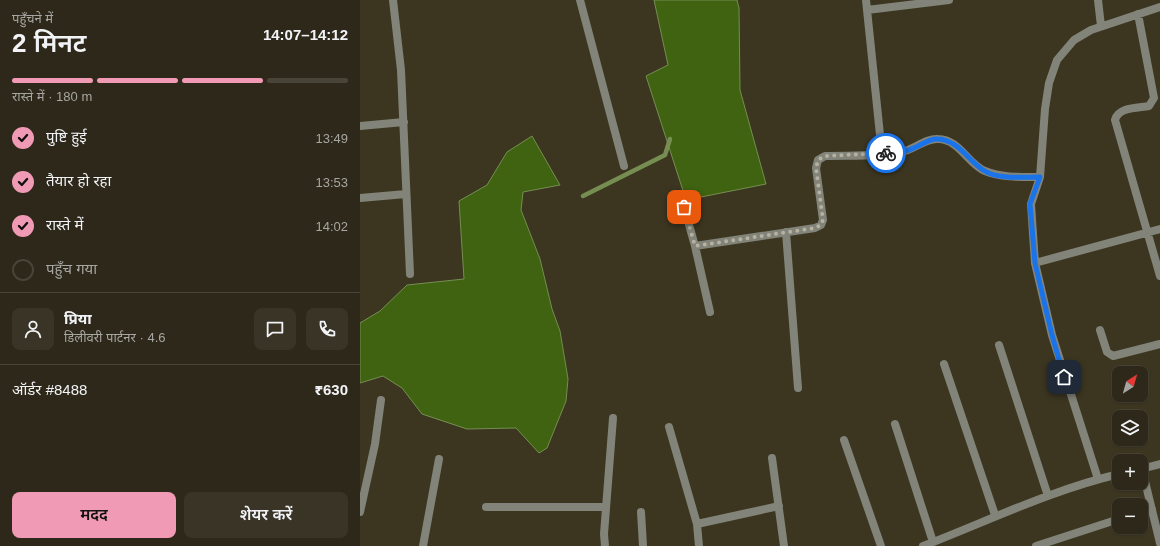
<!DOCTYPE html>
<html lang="hi">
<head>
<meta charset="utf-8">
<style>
	body { margin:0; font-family:Helvetica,"Noto Sans Devanagari",sans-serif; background:#393426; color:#f1f3f6; height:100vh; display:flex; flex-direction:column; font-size:15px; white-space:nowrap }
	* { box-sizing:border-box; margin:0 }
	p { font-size:13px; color:#a7a6a2 }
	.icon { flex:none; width:22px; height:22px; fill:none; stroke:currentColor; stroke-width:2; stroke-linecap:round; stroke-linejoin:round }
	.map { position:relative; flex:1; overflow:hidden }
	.side { display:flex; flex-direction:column; background:#2d2819; width:360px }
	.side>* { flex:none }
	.needle { width:26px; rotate:37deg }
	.controls { position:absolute; left:752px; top:366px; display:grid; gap:8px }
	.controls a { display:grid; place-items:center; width:36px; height:36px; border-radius:8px; background:#2d2819; box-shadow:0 1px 3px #0004,0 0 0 1px #484438; font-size:20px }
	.pin { position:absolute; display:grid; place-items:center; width:34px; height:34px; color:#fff; margin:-17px; border-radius:8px; box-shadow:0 2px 6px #0006 }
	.courier { position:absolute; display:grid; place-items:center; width:40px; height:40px; margin:-20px; border:3px solid #1a73e8; border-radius:50%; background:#fff; color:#222; box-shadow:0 1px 5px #0007 }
	.summary em { font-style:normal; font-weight:600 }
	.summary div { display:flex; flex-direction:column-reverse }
	.summary { display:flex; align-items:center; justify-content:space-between; height:68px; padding:0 12px }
	h1 { font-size:26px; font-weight:600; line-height:30px }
	.bar { display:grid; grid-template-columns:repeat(4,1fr); gap:6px 4px; align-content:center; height:48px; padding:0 12px }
	.bar i { height:5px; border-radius:3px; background:#484438 }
	.bar .active { background:#f09ab5 }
	.bar p { grid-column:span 4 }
	.line { display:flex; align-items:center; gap:10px; padding:0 12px; border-top:1px solid #484438 }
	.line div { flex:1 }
	.round { display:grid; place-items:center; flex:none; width:42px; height:42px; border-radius:8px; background:#393426 }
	ol { padding:0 12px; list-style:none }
	li { display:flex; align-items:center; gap:12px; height:44px }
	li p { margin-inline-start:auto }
	li .icon { padding:4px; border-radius:50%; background:#f09ab5; color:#111; stroke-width:4 }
	li:last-child { color:#a7a6a2 }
	li i { width:22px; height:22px; border:2px solid #484438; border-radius:50% }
	.button { display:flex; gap:8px; margin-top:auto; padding:8px 12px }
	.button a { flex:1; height:46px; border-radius:8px; background:#f09ab5; color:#111; font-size:16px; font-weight:600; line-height:46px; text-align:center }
	.button a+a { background:#393426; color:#f1f3f6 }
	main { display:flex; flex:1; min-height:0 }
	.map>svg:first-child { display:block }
</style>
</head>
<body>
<main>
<section class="side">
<div class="summary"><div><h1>2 मिनट</h1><p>पहुँचने में</p></div><em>14:07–14:12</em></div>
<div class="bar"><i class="active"></i><i class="active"></i><i class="active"></i><i></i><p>रास्ते में · 180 m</p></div>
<ol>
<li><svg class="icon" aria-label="check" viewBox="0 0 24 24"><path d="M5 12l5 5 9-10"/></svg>पुष्टि हुई<p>13:49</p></li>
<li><svg class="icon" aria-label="check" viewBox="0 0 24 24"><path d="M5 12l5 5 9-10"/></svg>तैयार हो रहा<p>13:53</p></li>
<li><svg class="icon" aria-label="check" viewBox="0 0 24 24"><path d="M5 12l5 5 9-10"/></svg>रास्ते में<p>14:02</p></li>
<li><i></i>पहुँच गया</li>
</ol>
<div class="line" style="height:72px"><a class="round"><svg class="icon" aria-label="person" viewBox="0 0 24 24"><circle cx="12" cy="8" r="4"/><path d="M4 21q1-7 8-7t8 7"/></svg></a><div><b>प्रिया</b><p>डिलीवरी पार्टनर · 4.6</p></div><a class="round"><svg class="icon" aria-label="chat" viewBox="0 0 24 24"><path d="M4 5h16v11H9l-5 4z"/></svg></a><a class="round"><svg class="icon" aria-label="phone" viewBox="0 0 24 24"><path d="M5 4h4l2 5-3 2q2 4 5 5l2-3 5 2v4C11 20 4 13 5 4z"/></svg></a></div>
<div class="line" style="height:52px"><div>ऑर्डर #8488</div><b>₹630</b></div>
<div class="button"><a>मदद</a><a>शेयर करें</a></div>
</section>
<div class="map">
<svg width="800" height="546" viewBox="0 0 800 546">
	<rect width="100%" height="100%" fill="#3c3621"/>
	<path fill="#3f6311" stroke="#768e51" d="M294,0H377L379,8L380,90L406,184L326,200L286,76L308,65Z
		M172,136L200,185L163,192L161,210L180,259L192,309L200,331L208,379L206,401L187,448L179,453L156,428L107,429L62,414L42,388L23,376L0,383V323L20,311L47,285L104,279L99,201L127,185L147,152Z"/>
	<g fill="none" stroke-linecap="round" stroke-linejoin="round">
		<path stroke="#768e51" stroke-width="4.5" d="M223,196L305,155L310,139"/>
		<path stroke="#828479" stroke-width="8" d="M33,0L41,70L50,274
			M220,0L264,166
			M506,0L522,154
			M738,0L741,26
			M507,10L589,0
			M778,14L794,98L789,106C778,108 758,107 755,120L800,276
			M0,126L44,122
			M0,198L46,194
			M324,207L335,246L350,312
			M426,232L438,388
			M335,246L455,228L461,225L463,220L456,168L458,160L465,156C489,155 517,157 541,152C554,150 565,138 578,139C599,139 608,164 625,171C642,178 662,177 680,177
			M675,263L800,229
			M740,330L747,352L753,356L800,344
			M639,345L688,496
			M584,364L635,515
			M535,424L573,542
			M309,427L337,524L339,546
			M484,440L521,546
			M412,458L424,546
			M781,469L800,464
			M782,469L800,543
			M738,479L692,335L675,263L671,204L680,177L685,109L689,83L697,60L714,40L731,30L800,7
			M126,507H246
			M0,512L15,444L21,400
			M281,512L283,546
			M781,512L792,509
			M337,524L419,506
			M63,546L79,459
			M245,546L244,534L253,418
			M563,546C628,521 691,490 759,474
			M676,546L759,519"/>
	</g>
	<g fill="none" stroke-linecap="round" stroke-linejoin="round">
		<path stroke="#b6b1a1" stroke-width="4" stroke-dasharray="0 7.2" d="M324,207L335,246L455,228L461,225L463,220L456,168L458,160L465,156L526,153"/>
		<path stroke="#1a73e8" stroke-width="5" d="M526,153C536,153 547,152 556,147C563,144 570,138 578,139C598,140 608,160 623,170C638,180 662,177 680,177L670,204L675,263L692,335L704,377"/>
	</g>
</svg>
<div class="controls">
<a><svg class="needle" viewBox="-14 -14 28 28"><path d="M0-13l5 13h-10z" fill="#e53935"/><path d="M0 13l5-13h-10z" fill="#a7a6a2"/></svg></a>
<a><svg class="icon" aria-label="layers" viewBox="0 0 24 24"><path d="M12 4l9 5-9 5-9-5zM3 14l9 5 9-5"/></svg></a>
<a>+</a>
<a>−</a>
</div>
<div class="pin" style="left:324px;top:207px;background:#ea580c"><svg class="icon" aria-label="bag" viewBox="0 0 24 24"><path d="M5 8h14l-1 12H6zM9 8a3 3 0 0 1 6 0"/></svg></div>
<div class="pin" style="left:704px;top:377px;background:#1f2937"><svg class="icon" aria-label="home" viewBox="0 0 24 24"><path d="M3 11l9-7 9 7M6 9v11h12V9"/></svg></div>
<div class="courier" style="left:526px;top:153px"><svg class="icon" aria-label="bike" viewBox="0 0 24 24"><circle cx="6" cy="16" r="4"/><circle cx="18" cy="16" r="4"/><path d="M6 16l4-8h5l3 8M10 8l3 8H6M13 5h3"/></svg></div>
</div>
</main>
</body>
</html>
